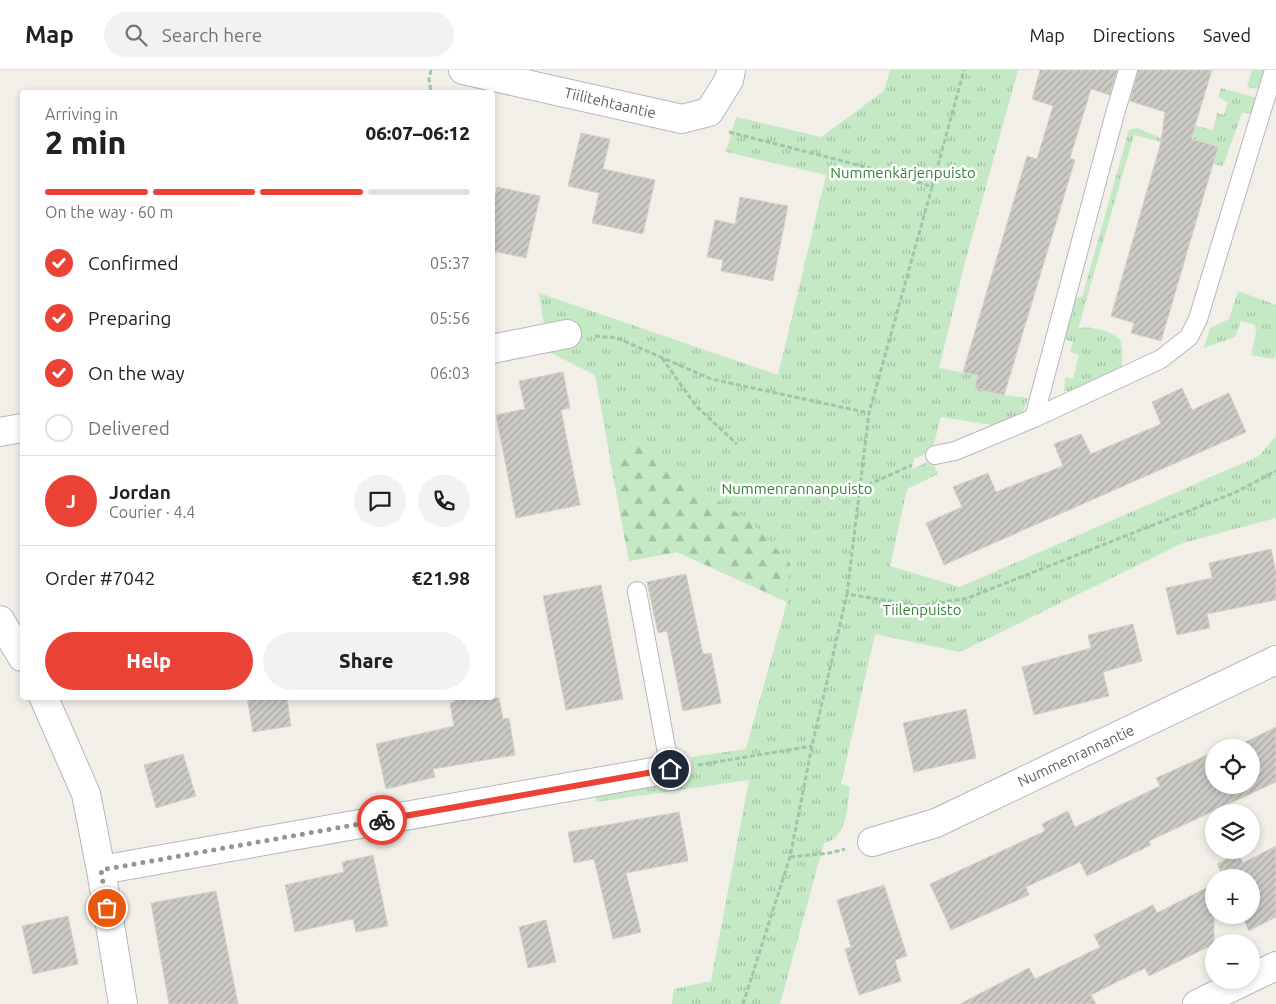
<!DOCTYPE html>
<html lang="en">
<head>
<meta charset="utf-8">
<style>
	body { margin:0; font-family:Ubuntu,sans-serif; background:#f2f2f2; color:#202124; height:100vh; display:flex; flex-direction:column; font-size:19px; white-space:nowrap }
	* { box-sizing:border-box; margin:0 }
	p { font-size:16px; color:#757577 }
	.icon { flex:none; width:28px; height:28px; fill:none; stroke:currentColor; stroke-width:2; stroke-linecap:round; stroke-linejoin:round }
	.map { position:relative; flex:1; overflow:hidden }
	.side { position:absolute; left:20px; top:20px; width:475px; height:610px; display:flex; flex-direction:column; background:#fff; border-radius:5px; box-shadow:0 2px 8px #0003 }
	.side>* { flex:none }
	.buttons { position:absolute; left:1205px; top:669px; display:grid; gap:10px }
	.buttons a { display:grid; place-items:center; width:55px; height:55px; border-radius:50%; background:#fff; box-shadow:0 2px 8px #0003; font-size:25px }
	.pin { position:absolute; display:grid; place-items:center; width:42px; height:42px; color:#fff; margin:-21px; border:2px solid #fff; border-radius:50%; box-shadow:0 1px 5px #0007 }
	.courier { position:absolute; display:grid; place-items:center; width:50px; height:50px; margin:-25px; border:4px solid #ea4335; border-radius:50%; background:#fff; color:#222; box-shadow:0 1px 6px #0007 }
	.overview em { font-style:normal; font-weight:800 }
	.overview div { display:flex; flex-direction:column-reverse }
	.overview { display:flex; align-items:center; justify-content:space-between; height:85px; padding:0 25px }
	h1 { font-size:32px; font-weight:800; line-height:38px }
	.bar { display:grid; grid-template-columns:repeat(4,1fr); gap:8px 5px; align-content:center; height:60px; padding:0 25px }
	.bar i { height:6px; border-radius:4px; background:#e0e0e0 }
	.bar .on { background:#ea4335 }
	.bar p { grid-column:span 4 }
	.line { display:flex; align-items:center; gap:12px; padding:0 25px; border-top:1px solid #e0e0e0 }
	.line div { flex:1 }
	.round { display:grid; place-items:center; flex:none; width:52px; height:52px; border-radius:26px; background:#f2f2f2 }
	ol { padding:0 25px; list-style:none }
	li { display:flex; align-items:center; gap:15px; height:55px }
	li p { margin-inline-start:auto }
	li .icon { padding:5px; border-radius:50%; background:#ea4335; color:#fff; stroke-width:4 }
	li:last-child { color:#757577 }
	li i { width:28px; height:28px; border:2px solid #e0e0e0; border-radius:50% }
	.primary-button { display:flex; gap:10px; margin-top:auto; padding:10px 25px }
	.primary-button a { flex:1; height:58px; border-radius:30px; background:#ea4335; color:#fff; font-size:20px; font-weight:800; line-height:58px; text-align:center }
	.primary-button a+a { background:#f2f2f2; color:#202124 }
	header { display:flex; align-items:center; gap:30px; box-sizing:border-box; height:70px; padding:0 25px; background:#fff; border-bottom:1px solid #e0e0e0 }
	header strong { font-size:24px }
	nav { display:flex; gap:28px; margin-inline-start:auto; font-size:18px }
	.search { width:350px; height:45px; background:#f2f2f2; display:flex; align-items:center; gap:12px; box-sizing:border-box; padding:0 18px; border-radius:28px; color:#757577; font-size:19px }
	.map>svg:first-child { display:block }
</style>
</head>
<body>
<header>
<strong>Map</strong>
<div class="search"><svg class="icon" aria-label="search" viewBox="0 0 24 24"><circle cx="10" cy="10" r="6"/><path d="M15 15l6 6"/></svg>Search here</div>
<nav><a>Map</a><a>Directions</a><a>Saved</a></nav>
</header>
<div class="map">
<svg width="1276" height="934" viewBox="0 0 1276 934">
	<defs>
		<pattern id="grass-tufts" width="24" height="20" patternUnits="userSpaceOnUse" patternTransform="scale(1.25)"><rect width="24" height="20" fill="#c5e8c5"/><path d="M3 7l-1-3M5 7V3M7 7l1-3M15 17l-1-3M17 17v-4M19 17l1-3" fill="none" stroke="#a3c0a4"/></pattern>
		<pattern id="forest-firs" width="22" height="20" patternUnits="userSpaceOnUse" patternTransform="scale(1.25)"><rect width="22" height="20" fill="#c5e8c5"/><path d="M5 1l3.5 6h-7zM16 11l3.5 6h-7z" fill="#a3c0a4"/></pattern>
		<pattern id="building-hatch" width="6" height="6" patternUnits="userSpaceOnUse" patternTransform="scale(1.25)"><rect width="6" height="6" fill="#cccac5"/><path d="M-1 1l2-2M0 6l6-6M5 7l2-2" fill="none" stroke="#a9a8a4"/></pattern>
	</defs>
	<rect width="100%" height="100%" fill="#f1efe8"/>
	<path fill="url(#grass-tufts)" d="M890,0H1018L964,196L939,298L978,305L975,318L1004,325L1028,328L1023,342L992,355L941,347L932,381L914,389L912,399L932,390L938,404L907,419L890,496L960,517L1259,386L1276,366V448L1183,473L960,582L875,564L841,714L850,717C847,736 848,768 824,773L780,934H672L674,919L711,911L749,710L596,732V727L600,721L687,706L693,703L691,687L746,679L787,532L677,482L629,491L595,305L549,282L506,292V284L547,273L539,223L778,305L826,105L726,82L736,47L821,67L884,21Z
		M1252,0H1266L1260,19L1247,17Z
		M1221,18L1258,28L1254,43H1242L1223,96L1212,94L1217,77L1188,68L1193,55L1213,60L1217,43L1224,45L1228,32L1218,27Z
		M1137,58L1161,68V72L1134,65L1078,259C1086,254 1117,262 1121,272C1123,279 1122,290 1122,297L1071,321H1064L1065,307L1073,309L1079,285L1070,282L1073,272L1063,269L1075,227H1082L1129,60Z
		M1238,221L1276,235V283L1274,289L1251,285L1256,265L1255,255L1241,251L1235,267L1204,278L1210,258L1229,249Z"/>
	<path fill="url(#forest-firs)" d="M639,370L695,416L750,451L790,493L787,532L677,482L629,491L610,389Z"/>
	<path fill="url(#building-hatch)" stroke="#d6d1c6" d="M1040,0H1117L1110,25L1091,19L1070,88L1075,90L1004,325L975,318L978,305L963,302L1027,86L1037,89L1053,36L1032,29Z
		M1138,0H1212L1191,69L1218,77L1161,271L1131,263L1134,253L1111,246L1161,72L1165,42L1130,31Z
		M581,63L610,69L603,99L655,110L643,164L592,153L599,123L568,116Z
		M497,117L540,126L526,188L492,181V140Z
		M740,127L788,136L773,211L721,201L723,190L707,187L715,150L735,154Z
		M563,302L570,338L561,340L580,435L516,448L496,345L525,339L519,311Z
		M1182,318L1192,340L1229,323L1246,362L944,495L926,453L962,437L953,417L988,403L996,422L1063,396L1054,374L1081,364L1091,384L1161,354L1152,332Z
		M1271,479L1276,502V530L1207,544L1210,558L1177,565L1166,518L1212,508L1209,493Z
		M686,504L703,584L711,583L721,633L683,641L667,561L658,563L647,512Z
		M601,515L623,629L566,640L543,526Z
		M1133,554L1142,591L1103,602L1109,626L1034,645L1022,597L1091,578L1088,565Z
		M247,628H287L291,656L253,662Z
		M454,628H499L503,649L509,648L515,685L433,699L435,707L386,719L376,674L454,656L450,633L455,632Z
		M966,639L976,688L914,702L903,653Z
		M1276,657V712L1149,771L1151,775L1087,806L1080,792L1026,817L1029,825L951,860L930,814L1045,761L1042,754L1068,741L1075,757L1160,716L1156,708L1214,682V715H1251V678H1223L1237,671L1239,675Z
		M183,684L196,726L156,738L144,695Z
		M679,742L688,791L626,803L641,862L613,869L594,789L574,793L568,762Z
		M1276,776V847L1249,861L1242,845H1251V808H1224L1217,794L1238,783L1243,793Z
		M373,785L388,856L356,862L353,849L295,862L285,815L344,802L342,792Z
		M1214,814V874L1149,906L1145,898L1091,925L1096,934H960L1029,898L1035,909L1100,877L1094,865L1153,835L1157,843Z
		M884,815L907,886L895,890L901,911L859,925L845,879L851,877L837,830Z
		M216,821L238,934H169L151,833Z
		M68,846L78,894L33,904L22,856Z
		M546,850L556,892L528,898L519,857Z"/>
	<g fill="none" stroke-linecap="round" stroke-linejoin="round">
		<defs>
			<path id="service" d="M1034,348L1114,47L1128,0
				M935,385L955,381L1034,348L1161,289L1189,267L1198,249L1274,0
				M637,521L670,699"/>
			<path id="minor" d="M463,0L682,49L709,42L729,10L731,0
				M492,279L567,264
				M0,362L22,358
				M0,550L22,587
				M44,628L86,724L101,800L123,934
				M872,772L936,753L1276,590
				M101,800L670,699
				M1251,908L1276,896
				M1197,934L1247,910"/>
		</defs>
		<use href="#service" stroke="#b5b8bc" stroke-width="20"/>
		<use href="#minor" stroke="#b5b8bc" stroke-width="30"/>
		<path stroke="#9cc7a9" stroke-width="3" stroke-dasharray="5 2.5" stroke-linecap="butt" d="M431,0L429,9L431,22
			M729,62L897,105L932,117L869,343L847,524
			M932,117L964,0
			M595,266L617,268L711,309L869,343
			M662,288L696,336L737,374
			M861,418L912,395
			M698,695L812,676
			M790,787L830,783L845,779
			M743,934L790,787L812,676L847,524L920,536L968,528L1234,423L1276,401"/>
		<use href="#service" stroke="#fff" stroke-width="18"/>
		<use href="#minor" stroke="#fff" stroke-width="28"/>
	</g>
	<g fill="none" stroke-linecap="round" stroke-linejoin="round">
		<path stroke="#929495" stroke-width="5" stroke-dasharray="0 9" d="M107,838L101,800L382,750"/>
		<path stroke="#ea4335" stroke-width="6" d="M382,750L670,699"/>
	</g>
	<g text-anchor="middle" stroke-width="5" stroke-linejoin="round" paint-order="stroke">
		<g font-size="15" fill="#5f6368" stroke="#fff">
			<text transform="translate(610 33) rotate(13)" y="5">Tiilitehtaantie</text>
			<text transform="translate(1076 686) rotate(-25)" y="5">Nummenrannantie</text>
		</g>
		<g font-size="15" fill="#348238" stroke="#fff">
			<text x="903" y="108">Nummenkärjenpuisto</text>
			<text x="797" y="424">Nummenrannanpuisto</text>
			<text x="922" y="545">Tiilenpuisto</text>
		</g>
	</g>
</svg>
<div class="buttons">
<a><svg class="icon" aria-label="locate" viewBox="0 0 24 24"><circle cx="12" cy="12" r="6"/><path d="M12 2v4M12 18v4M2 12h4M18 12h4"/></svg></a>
<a><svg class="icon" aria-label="layers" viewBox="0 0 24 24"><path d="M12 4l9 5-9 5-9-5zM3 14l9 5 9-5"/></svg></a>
<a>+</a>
<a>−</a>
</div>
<div class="pin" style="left:107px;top:838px;background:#ea580c"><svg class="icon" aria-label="bag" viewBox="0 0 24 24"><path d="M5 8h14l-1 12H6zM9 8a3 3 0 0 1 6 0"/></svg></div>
<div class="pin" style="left:670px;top:699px;background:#1f2937"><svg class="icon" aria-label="home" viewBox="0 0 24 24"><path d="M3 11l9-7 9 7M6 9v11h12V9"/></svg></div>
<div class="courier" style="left:382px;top:750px"><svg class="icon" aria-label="bike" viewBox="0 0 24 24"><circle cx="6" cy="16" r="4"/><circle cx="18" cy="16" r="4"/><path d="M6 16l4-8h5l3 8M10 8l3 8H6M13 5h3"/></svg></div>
<section class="side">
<div class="overview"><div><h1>2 min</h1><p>Arriving in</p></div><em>06:07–06:12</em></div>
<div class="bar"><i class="on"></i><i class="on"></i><i class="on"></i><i></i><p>On the way · 60 m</p></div>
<ol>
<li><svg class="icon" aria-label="check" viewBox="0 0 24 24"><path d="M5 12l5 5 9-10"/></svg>Confirmed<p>05:37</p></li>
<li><svg class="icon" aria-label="check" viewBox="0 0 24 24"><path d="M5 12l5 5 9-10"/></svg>Preparing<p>05:56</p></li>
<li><svg class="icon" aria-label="check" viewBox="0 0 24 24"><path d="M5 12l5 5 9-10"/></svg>On the way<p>06:03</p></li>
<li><i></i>Delivered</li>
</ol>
<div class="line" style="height:90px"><b class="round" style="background:#ea4335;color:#fff">J</b><div><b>Jordan</b><p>Courier · 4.4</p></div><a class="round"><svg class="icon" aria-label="chat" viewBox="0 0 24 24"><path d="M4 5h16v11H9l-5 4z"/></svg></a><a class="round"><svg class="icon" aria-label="phone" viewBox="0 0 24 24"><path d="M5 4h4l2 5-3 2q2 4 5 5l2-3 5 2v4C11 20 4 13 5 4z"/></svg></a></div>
<div class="line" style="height:65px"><div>Order #7042</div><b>€21.98</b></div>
<div class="primary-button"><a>Help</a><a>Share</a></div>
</section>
</div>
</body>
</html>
